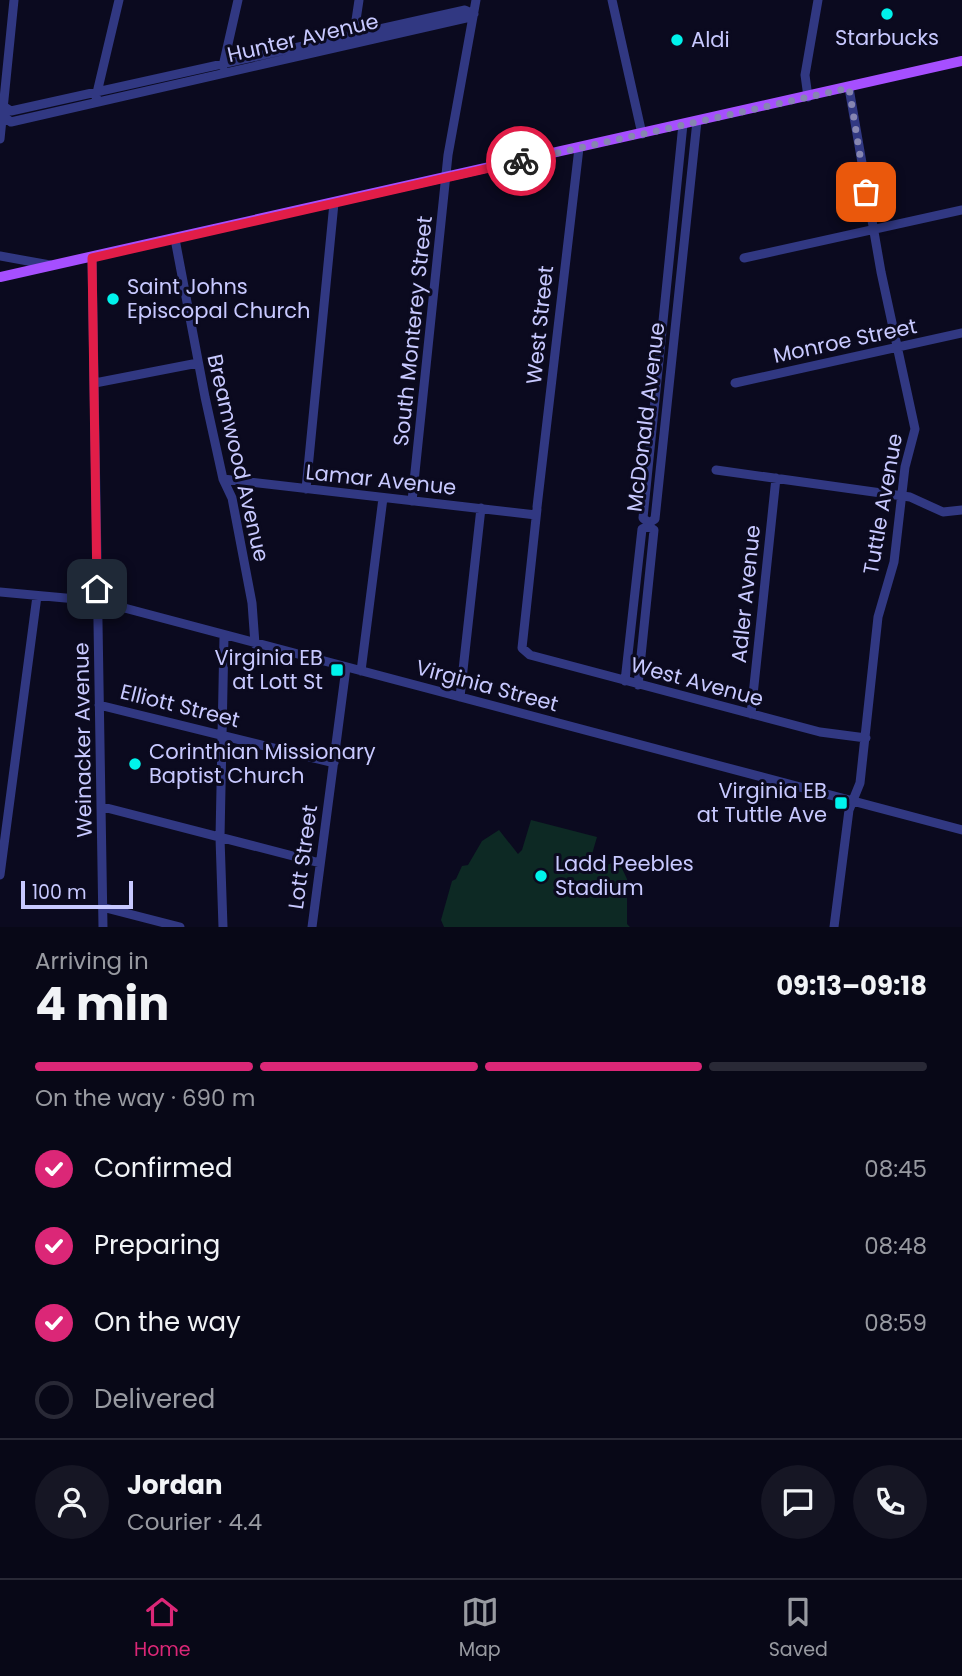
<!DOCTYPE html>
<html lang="en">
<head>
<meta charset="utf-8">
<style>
	body { margin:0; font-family:Poppins,sans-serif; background:#161624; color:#f1f3f6; height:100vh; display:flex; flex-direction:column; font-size:26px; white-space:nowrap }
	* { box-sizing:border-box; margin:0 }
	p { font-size:23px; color:#989aa1 }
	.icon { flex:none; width:38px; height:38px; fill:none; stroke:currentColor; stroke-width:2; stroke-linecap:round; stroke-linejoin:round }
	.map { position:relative; height:927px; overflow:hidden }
	.details { display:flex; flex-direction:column; background:#080817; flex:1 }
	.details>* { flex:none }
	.scale { position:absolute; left:21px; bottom:18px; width:112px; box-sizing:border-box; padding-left:7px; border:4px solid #c8c9ff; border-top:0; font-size:19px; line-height:24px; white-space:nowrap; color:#c8c9ff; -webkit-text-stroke:5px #0b0a1f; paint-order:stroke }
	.pin { position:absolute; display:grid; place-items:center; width:60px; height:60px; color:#fff; margin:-30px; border-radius:14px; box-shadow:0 4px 10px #0006 }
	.courier { position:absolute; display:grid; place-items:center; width:70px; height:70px; margin:-35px; border:5px solid #e11d48; border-radius:50%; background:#fff; color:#222; box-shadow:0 2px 9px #0007 }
	.overview em { font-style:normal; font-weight:700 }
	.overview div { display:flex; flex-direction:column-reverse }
	.overview { display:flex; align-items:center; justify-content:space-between; height:119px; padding:0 35px }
	h1 { font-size:46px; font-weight:700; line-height:52px }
	.bar { display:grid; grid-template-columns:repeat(4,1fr); gap:10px 7px; align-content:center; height:84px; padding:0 35px }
	.bar i { height:9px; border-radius:5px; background:#292936 }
	.bar .on { background:#db2777 }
	.bar p { grid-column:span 4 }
	.line { display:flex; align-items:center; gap:18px; padding:0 35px; border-top:2px solid #292936 }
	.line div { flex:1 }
	.round { display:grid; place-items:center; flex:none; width:74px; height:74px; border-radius:37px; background:#161624 }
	ol { padding:0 35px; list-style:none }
	li { display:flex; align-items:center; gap:21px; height:77px }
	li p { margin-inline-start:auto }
	li .icon { padding:7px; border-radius:50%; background:#db2777; color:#fff; stroke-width:4 }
	li:last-child { color:#989aa1 }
	li i { width:38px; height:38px; border:4px solid #292936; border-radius:50% }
	.dock { display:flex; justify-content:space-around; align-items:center; height:98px; border-top:2px solid #292936; background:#080817; font-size:19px; color:#989aa1 }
	.dock a { display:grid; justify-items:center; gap:4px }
	.dock .on { color:#db2777 }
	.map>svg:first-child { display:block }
</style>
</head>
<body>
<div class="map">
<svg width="962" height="927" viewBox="0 0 962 927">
	<rect width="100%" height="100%" fill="#0b0a1f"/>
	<path fill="#0d2924" d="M531,820L597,837L588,868L590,873L618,860L627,879V924L630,927H444L441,920L452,881L456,879L462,866L468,865L482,841L499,830L518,854L522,850Z"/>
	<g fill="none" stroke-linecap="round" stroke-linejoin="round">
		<path stroke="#313882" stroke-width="9" d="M612,0L642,134
			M353,40L359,0
			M223,66L238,0
			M96,97L119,0
			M808,97L805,75L818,0
			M0,104L11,111L465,10L474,14
			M0,114L11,122L466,18L470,13
			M683,124L643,518L649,523L655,519L697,121
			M0,139L14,0
			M175,239L205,397L223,479L232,498L252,603L255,644
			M0,256L50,265
			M92,258L103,927
			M744,258L962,210
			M95,383L198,363
			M735,383L962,333
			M716,470L910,497L943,512L962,510
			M223,479L536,515
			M306,489L334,203
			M412,501L448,155L476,0
			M537,507L579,148
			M537,509L522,648L530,655L820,732L866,738
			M0,592L98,601L962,830
			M361,671L383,498
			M625,681L642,529L648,526L654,530L638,685
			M460,697L481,508
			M99,705L334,763
			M751,714L776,478
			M103,807L320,863
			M0,875L37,596
			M102,907L180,927
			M223,927L220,838L224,636
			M312,927L346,668
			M834,927L849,810L860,783L878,617L894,562L905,467L915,429L881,272L849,88"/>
		<path stroke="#a64fff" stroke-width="10" d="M0,277L962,61"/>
	</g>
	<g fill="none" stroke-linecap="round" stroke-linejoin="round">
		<path stroke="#8686b1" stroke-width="7" stroke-dasharray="0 12.6" d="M521,161L849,88L866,192"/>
		<path stroke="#e11d48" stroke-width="9" d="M97,589L92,258L521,161"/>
	</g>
	<g fill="#00f3ec" stroke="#0b0a1f" stroke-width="2.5">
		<circle cx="887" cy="14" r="7"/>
		<circle cx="677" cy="40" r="7"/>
		<circle cx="113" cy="299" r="7"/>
		<rect x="330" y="663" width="14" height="14" rx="3.5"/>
		<circle cx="135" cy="764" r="7"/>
		<rect x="834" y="796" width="14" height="14" rx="3.5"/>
		<circle cx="541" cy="876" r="7"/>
	</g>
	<g text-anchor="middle" stroke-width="6" stroke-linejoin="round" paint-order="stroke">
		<g font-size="21" fill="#c8c9ff" stroke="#0b0a1f">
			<text transform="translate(303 38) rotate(-13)" y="7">Hunter Avenue</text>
			<text transform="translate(540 325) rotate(-84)" y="7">West Street</text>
			<text transform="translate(413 331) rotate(-84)" y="7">South Monterey Street</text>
			<text transform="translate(845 341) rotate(-12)" y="7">Monroe Street</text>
			<text transform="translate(646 417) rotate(-83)" y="7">McDonald Avenue</text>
			<text transform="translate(238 458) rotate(77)" y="7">Breamwood Avenue</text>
			<text transform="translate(381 480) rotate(6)" y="7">Lamar Avenue</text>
			<text transform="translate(883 504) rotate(-80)" y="7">Tuttle Avenue</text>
			<text transform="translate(746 594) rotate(-84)" y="7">Adler Avenue</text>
			<text transform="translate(697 682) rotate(15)" y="7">West Avenue</text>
			<text transform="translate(487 686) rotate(15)" y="7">Virginia Street</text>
			<text transform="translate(180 706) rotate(14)" y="7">Elliott Street</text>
			<text transform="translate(83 740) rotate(-91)" y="7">Weinacker Avenue</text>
			<text transform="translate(303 857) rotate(-82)" y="7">Lott Street</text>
		</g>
		<g font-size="21" fill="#c8c9ff" stroke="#0b0a1f" text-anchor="start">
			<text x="887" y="45" text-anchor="middle">Starbucks</text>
			<text x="691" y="47">Aldi</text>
			<text x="127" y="294">Saint Johns<tspan x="127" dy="24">Episcopal Church</tspan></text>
			<text x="323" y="665" text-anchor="end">Virginia EB<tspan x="323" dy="24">at Lott St</tspan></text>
			<text x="149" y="759">Corinthian Missionary<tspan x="149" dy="24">Baptist Church</tspan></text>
			<text x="827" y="798" text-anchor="end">Virginia EB<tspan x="827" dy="24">at Tuttle Ave</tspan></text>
			<text x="555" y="871">Ladd Peebles<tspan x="555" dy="24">Stadium</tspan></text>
		</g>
	</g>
</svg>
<div class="scale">100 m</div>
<div class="pin" style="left:866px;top:192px;background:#ea580c"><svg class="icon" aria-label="bag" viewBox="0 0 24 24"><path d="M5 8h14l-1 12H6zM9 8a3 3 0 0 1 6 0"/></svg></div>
<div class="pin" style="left:97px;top:589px;background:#1f2937"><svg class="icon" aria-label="home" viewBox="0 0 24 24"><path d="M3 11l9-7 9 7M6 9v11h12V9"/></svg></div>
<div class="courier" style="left:521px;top:161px"><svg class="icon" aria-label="bike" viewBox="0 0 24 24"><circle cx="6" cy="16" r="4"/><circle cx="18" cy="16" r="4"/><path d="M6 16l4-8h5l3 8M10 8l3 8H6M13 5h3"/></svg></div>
</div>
<section class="details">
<div class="overview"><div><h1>4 min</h1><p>Arriving in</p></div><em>09:13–09:18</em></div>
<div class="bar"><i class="on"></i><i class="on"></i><i class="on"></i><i></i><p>On the way · 690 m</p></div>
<ol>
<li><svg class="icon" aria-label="check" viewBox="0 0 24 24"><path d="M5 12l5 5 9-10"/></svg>Confirmed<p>08:45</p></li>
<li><svg class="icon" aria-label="check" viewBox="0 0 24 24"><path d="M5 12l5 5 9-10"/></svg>Preparing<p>08:48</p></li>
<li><svg class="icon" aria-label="check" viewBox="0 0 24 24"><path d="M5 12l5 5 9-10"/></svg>On the way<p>08:59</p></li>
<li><i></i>Delivered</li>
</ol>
<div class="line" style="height:126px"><a class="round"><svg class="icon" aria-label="person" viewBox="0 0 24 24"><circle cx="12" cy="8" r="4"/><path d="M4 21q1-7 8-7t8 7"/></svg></a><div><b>Jordan</b><p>Courier · 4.4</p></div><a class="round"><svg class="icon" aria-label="chat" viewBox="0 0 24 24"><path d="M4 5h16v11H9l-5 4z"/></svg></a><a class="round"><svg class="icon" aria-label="phone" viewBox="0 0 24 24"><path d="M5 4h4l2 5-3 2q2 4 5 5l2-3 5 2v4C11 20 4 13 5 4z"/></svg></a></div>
</section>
<nav class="dock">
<a class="on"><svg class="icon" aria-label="home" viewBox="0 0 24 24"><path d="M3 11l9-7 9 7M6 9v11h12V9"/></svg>Home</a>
<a><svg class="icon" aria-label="map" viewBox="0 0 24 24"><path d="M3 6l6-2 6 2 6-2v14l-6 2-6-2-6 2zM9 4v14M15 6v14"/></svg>Map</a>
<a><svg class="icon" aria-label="saved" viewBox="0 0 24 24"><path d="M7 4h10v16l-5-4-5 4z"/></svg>Saved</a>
</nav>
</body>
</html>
